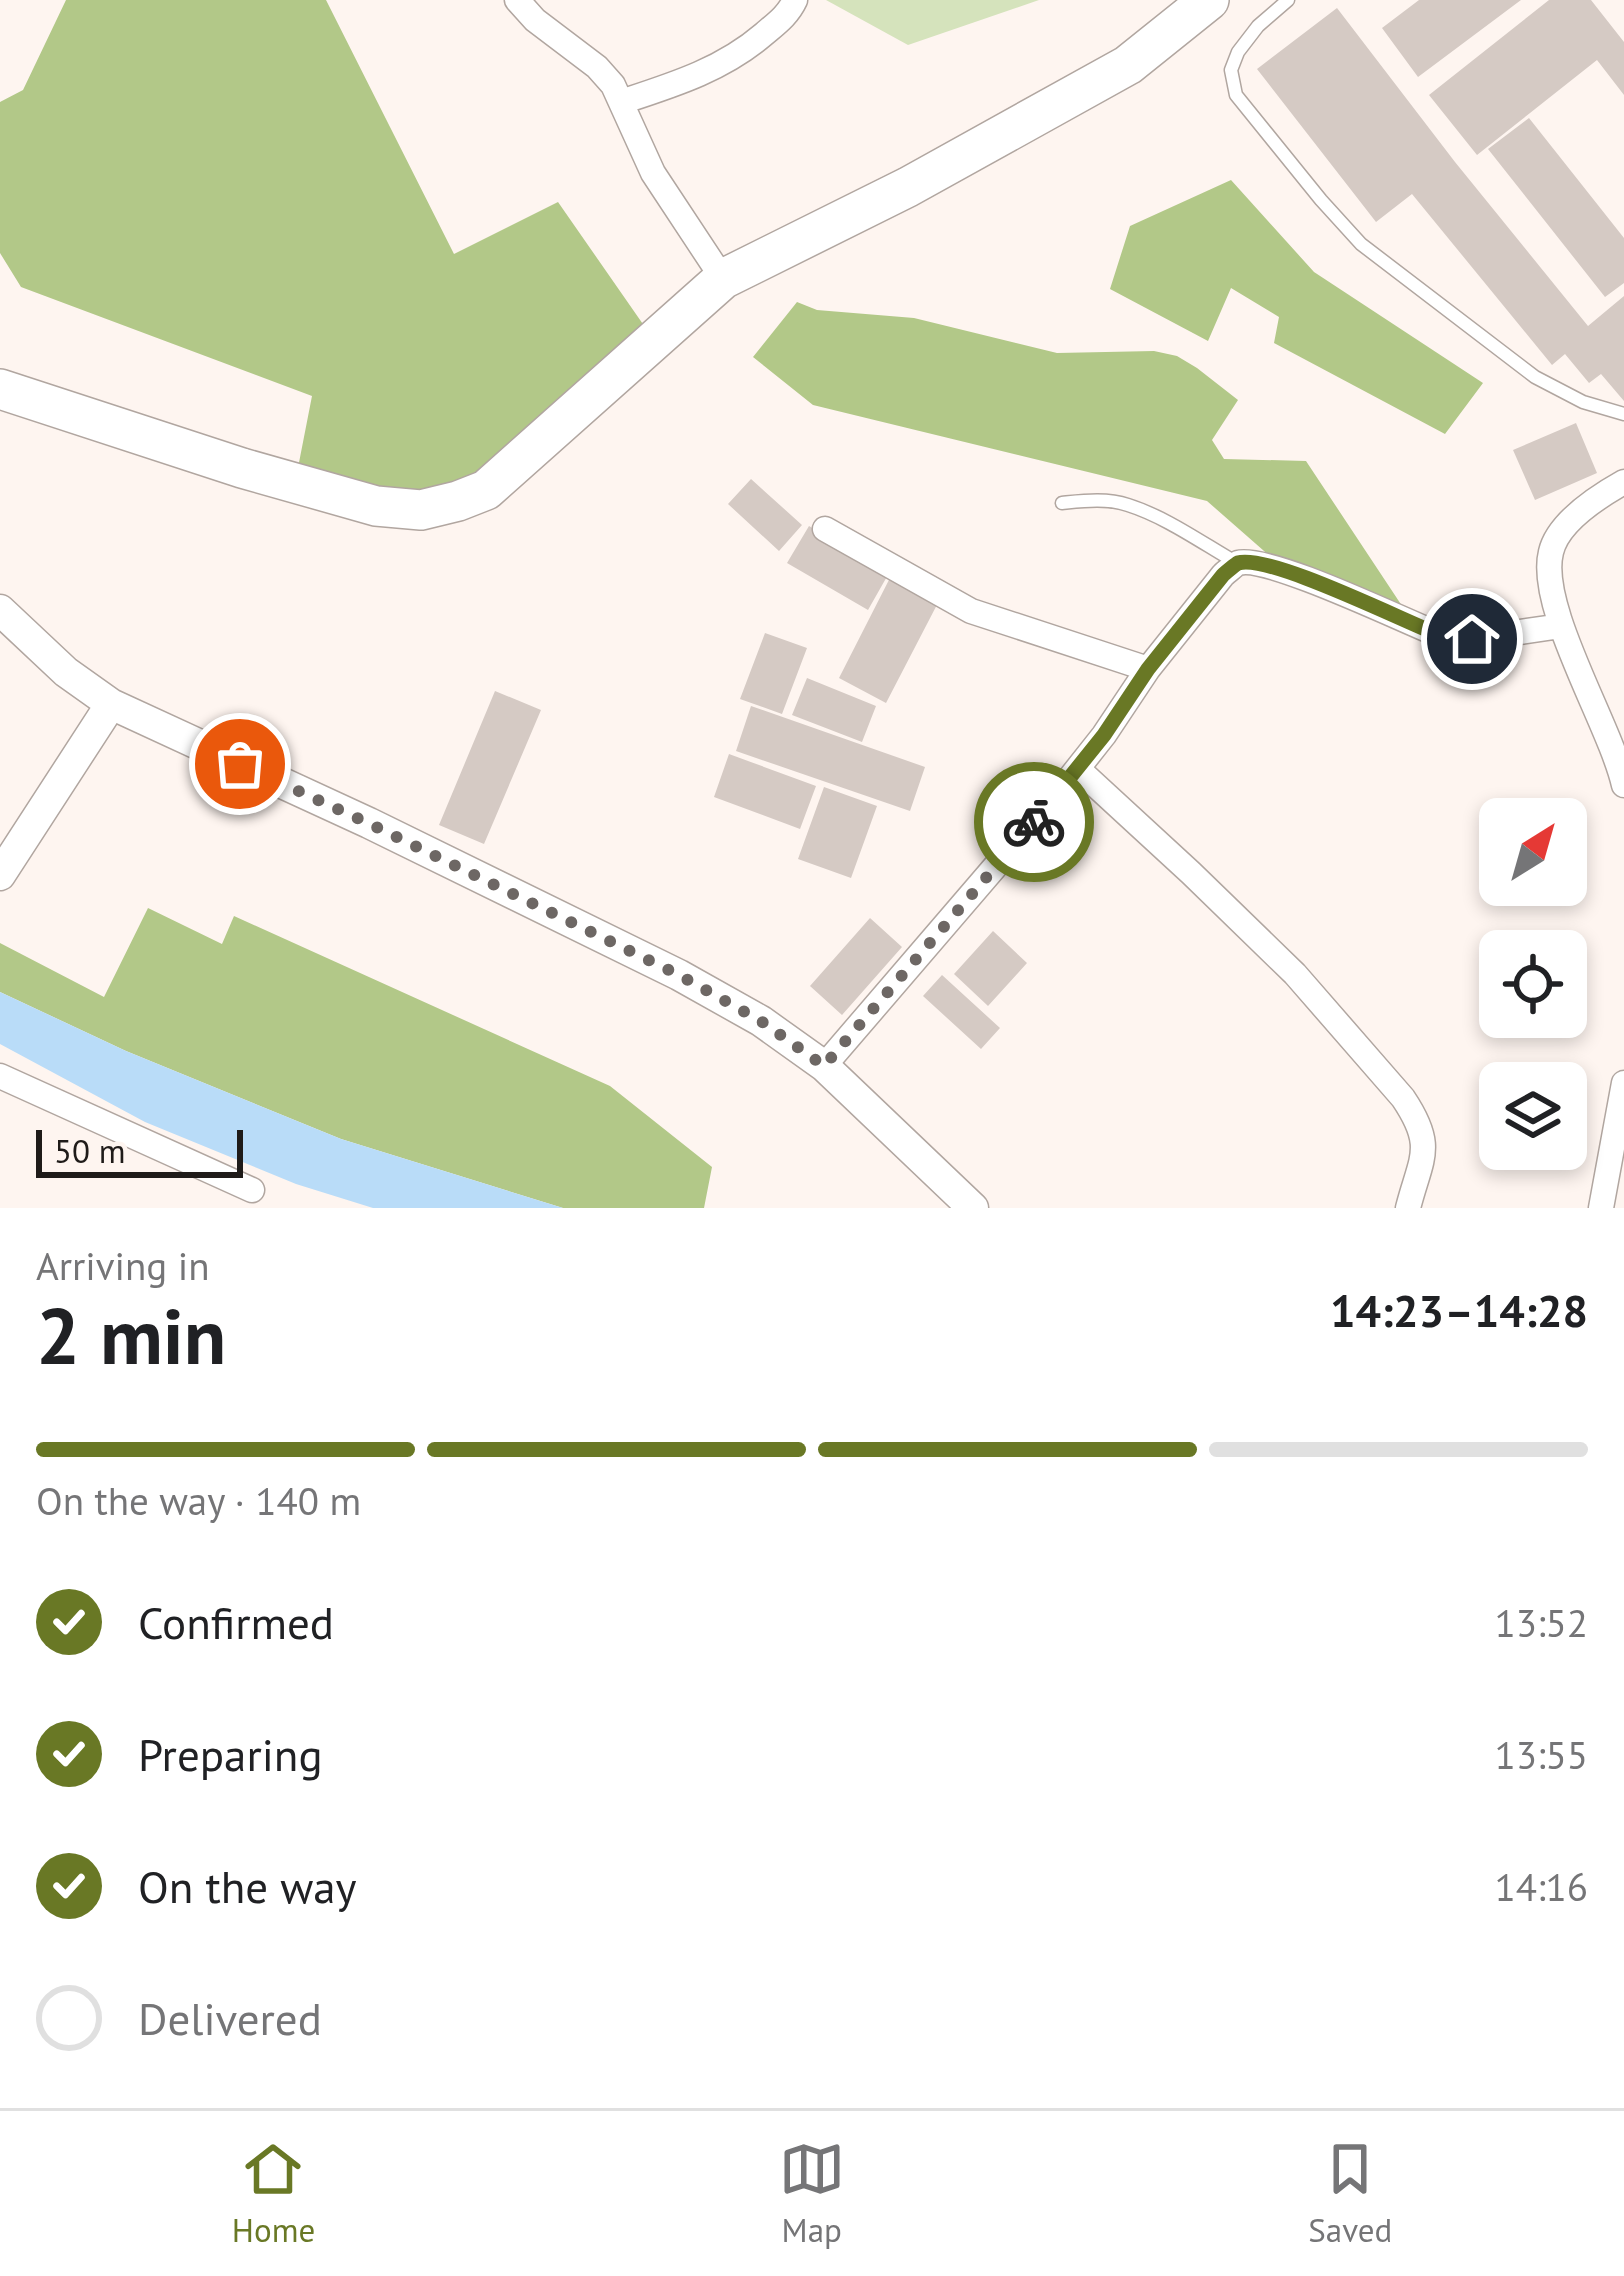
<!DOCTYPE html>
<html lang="en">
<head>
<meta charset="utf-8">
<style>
	body { margin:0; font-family:"PT Sans",sans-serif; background:#f2f2f2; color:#202124; height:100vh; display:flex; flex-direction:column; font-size:45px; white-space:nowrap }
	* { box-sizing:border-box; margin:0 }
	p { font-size:39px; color:#757577 }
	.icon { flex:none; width:66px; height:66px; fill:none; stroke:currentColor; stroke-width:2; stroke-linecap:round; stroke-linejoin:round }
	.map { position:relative; height:1208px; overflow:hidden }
	.side { display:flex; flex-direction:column; background:#fff; flex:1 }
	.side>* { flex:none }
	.needle { width:78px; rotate:37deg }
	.tools { position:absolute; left:1479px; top:798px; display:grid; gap:24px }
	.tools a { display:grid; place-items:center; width:108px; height:108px; border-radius:18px; background:#fff; box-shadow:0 6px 18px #0003; font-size:60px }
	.scale { position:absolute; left:36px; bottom:30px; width:207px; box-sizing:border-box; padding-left:12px; border:6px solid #1f1b19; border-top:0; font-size:33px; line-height:42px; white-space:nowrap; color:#1f1b19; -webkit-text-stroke:9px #fef5f0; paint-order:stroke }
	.pin { position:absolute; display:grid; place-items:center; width:102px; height:102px; color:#fff; margin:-51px; border:6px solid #fff; border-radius:50%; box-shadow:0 3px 12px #0007 }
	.courier { position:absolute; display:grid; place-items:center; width:120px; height:120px; margin:-60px; border:9px solid #697825; border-radius:50%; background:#fff; color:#222; box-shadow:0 3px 15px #0007 }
	.head em { font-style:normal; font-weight:800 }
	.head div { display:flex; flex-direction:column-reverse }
	.head { display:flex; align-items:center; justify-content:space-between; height:204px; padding:0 36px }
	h1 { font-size:78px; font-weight:800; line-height:90px }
	.bar { display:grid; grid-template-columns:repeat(4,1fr); gap:18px 12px; align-content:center; height:144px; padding:0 36px }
	.bar i { height:15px; border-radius:9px; background:#e0e0e0 }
	.bar .current { background:#697825 }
	.bar p { grid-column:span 4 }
	ol { padding:0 36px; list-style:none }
	li { display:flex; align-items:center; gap:36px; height:132px }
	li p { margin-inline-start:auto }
	li .icon { padding:12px; border-radius:50%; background:#697825; color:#fff; stroke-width:4 }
	li:last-child { color:#757577 }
	li i { width:66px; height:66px; border:6px solid #e0e0e0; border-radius:50% }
	.dock { display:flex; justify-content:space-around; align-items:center; height:168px; border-top:3px solid #e0e0e0; background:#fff; font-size:33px; color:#757577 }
	.dock a { display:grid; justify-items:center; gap:6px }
	.dock .current { color:#697825 }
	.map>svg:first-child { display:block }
</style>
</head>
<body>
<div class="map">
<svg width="1624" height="1208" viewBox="0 0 1624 1208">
	<rect width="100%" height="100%" fill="#fef5f0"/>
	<path fill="#d5e3bc" d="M826,0H1039L908,45Z"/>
	<path fill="#b2c888" d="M66,0H326L454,254L558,202L654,340L458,501L295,483L312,396L21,287L0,253V102L23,90Z
		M1231,180L1314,272L1483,383L1445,434L1274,343L1279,317L1231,288L1208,341L1110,289L1130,226Z
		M797,302L817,310L914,318L1057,353L1154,351L1177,356L1197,368L1238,400L1212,440L1224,459L1306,461L1416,627L1288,572L1207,501L813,405L753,357Z
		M148,908L222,944L234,916L610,1086L712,1167L704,1208H563L341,1139L126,1051L0,992V943L104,997Z"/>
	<path fill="#b9dcf8" d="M0,992L126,1051L341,1139L563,1208H373L296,1184L145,1122L0,1044Z"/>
	<path fill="#d5cac4" d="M1419,0H1521L1418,77L1382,28Z
		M1549,0H1591L1624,42V95L1597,60L1477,155L1429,95Z
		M1337,8L1455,162L1588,326L1624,296V401L1601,374L1589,383L1565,354L1552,365L1412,194L1376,222L1257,69Z
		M1529,118L1624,238V283L1605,297L1488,149Z
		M1576,423L1597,473L1535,500L1513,450Z
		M751,479L802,525L779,551L728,504Z
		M809,526L889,573L868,610L787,563Z
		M893,572L941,597L886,703L839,678Z
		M765,633L807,648L782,714L740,699Z
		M807,678L876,706L862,742L792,715Z
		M495,691L541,710L484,844L439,825Z
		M751,706L925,767L910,811L736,751Z
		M729,754L816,786L800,829L714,797Z
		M824,787L877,806L851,878L798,859Z
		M870,918L902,947L842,1015L810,986Z
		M993,931L1027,963L988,1006L954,974Z
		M942,975L1000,1028L981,1049L923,996Z"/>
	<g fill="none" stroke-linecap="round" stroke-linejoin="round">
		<defs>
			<path id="service" d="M1288,0L1258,26L1238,52L1231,70L1236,95L1321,200L1361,244L1535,377L1583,402L1624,414
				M1062,503C1083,501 1107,498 1128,505C1166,517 1202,543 1237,563"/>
			<path id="minor" d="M517,0L535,20L597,67L613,85L653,173L723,279
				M621,102C673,85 722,70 764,34C777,23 788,15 795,0
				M1624,482C1599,496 1558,522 1551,552C1537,607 1610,724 1624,785
				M825,529L971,611L1148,669
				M1078,769L1191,873L1295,974L1403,1098C1436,1147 1421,1157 1408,1208
				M824,1066L1055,797L1104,735L1148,669L1223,575C1225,573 1236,564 1238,563C1268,554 1410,624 1447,638L1472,639L1561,626
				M0,1076L252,1190
				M1601,1208L1624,1083"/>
			<path id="tertiary" d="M0,610L66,672L111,704L369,823L679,975L761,1021L824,1066L973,1208
				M0,875L111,704"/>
			<path id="primary" d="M0,389L242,468L376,506L421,510L458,501L486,490L723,279L908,187L1128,65L1209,0"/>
		</defs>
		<use href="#service" stroke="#b1a6a0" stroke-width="15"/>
		<use href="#minor" stroke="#b1a6a0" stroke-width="27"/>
		<use href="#tertiary" stroke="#b1a6a0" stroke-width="33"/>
		<use href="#primary" stroke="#b1a6a0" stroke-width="42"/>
		<use href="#service" stroke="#fff" stroke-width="12"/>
		<use href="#minor" stroke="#fff" stroke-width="24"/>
		<use href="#tertiary" stroke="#fff" stroke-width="30"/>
		<use href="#primary" stroke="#fff" stroke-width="39"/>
	</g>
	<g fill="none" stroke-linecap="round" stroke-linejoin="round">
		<path stroke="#6d6764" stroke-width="12" stroke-dasharray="0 21.6" d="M240,764L368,823L679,975L761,1021L824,1066L1034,822"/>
		<path stroke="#697825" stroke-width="15" d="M1034,822L1104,735L1148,669L1223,575C1225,573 1236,564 1238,563C1269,553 1409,624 1447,638L1472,639"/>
	</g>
</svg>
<div class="tools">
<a><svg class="needle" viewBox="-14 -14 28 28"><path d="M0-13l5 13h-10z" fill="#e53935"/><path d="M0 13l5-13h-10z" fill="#757577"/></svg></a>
<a><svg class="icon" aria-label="locate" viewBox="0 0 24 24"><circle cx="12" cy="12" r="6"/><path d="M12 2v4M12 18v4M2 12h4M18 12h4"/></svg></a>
<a><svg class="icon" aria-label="layers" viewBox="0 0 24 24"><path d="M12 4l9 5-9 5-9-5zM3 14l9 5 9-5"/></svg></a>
</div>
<div class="scale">50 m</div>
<div class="pin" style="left:240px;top:764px;background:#ea580c"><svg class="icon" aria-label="bag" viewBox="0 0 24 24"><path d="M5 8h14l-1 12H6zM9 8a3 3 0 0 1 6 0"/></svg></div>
<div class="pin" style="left:1472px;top:639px;background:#1f2937"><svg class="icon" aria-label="home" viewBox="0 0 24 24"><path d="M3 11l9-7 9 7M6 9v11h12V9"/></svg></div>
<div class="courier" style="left:1034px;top:822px"><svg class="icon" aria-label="bike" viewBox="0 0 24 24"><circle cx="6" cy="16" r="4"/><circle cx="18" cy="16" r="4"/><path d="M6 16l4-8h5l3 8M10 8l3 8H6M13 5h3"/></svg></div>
</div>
<section class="side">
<div class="head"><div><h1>2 min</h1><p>Arriving in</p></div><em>14:23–14:28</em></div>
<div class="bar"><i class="current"></i><i class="current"></i><i class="current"></i><i></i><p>On the way · 140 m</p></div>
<ol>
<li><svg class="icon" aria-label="check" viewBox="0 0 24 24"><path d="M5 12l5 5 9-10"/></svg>Confirmed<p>13:52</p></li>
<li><svg class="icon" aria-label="check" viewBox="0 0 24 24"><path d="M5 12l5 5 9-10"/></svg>Preparing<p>13:55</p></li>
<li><svg class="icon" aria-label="check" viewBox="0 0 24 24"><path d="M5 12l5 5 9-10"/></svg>On the way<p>14:16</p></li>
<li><i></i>Delivered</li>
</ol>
</section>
<nav class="dock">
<a class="current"><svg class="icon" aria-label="home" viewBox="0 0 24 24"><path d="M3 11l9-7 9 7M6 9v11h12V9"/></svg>Home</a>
<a><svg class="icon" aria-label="map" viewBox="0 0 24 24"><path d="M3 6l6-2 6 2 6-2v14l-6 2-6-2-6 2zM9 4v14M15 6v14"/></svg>Map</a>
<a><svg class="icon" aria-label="saved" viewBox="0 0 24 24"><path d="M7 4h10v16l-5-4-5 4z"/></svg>Saved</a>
</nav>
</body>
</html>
